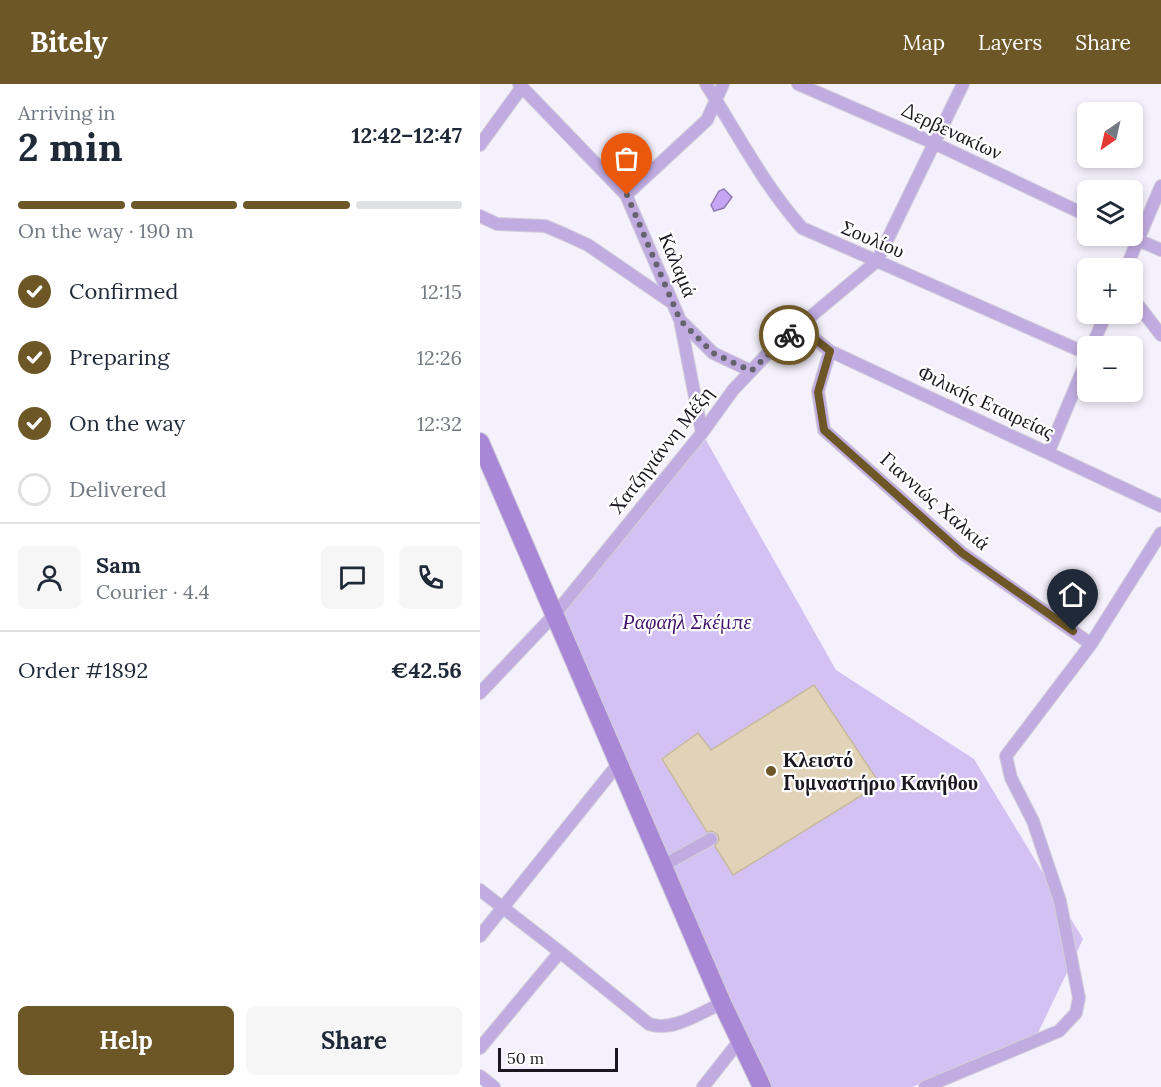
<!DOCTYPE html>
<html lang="en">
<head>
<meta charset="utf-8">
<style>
	body { margin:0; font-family:Lora,serif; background:#f6f6f7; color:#1f2937; height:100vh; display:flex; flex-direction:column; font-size:22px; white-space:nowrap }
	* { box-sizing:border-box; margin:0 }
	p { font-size:20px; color:#747a83 }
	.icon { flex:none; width:33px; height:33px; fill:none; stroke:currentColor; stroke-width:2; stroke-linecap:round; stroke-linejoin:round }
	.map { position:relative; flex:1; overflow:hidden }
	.drawer { display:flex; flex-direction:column; background:#fff; width:480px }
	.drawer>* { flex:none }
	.needle { width:39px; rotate:214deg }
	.buttons { position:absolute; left:597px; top:18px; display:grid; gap:12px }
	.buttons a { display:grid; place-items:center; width:66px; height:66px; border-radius:9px; background:#fff; box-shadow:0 3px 9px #0003; font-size:30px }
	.scale { position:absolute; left:18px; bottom:15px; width:120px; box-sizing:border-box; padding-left:6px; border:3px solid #1b1721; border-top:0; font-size:16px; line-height:21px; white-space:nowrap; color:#1b1721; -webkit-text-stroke:4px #fff; paint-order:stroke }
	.pin { position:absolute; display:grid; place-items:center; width:51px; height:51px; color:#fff; margin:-62px -26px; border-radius:50% 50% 50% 0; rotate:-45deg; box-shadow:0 0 6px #0007 }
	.pin .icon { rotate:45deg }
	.courier { position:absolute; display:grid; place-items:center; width:60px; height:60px; margin:-30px; border:4px solid #6d5727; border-radius:50%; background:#fff; color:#222; box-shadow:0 2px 8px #0007 }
	.overview em { font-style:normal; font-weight:700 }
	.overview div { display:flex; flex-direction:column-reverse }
	.overview { display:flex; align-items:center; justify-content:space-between; height:102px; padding:0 18px }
	h1 { font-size:39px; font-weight:700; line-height:45px }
	.bar { display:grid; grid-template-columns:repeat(4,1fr); gap:9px 6px; align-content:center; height:72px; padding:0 18px }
	.bar i { height:8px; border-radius:4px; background:#e0e1e3 }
	.bar .current { background:#6d5727 }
	.bar p { grid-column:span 4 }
	.line { display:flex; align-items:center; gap:15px; padding:0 18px; border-top:2px solid #e0e1e3 }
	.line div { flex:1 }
	.round { display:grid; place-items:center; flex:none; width:63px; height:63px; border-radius:9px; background:#f6f6f7 }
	ol { padding:0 18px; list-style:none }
	li { display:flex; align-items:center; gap:18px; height:66px }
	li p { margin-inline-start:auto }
	li .icon { padding:6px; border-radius:50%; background:#6d5727; color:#fff; stroke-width:4 }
	li:last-child { color:#747a83 }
	li i { width:33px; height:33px; border:3px solid #e0e1e3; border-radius:50% }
	.cta { display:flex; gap:12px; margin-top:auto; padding:12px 18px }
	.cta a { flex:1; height:69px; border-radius:9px; background:#6d5727; color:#fff; font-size:24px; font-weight:700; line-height:69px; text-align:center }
	.cta a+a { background:#f6f6f7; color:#1f2937 }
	header { display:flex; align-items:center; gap:36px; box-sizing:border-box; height:84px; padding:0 30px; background:#6d5727; color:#fff }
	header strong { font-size:28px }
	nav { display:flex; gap:33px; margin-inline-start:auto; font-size:21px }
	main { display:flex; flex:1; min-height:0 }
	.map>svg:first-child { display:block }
</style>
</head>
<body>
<header>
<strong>Bitely</strong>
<nav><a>Map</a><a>Layers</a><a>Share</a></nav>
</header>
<main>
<section class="drawer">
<div class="overview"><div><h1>2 min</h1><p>Arriving in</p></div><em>12:42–12:47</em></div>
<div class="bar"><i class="current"></i><i class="current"></i><i class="current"></i><i></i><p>On the way · 190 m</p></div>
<ol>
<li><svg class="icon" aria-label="check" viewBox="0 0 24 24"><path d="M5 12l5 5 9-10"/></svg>Confirmed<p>12:15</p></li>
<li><svg class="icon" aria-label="check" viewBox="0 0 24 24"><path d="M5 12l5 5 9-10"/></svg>Preparing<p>12:26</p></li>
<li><svg class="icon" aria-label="check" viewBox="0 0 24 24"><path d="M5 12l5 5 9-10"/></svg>On the way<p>12:32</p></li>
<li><i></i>Delivered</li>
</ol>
<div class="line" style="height:108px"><a class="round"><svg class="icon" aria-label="person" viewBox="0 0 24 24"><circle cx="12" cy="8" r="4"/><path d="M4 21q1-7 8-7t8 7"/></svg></a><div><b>Sam</b><p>Courier · 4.4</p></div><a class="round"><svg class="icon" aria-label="chat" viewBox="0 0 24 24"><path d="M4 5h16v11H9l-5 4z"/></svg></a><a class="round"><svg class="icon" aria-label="phone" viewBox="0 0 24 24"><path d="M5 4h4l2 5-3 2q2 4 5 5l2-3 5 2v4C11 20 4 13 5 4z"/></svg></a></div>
<div class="line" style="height:78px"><div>Order #1892</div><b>€42.56</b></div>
<div class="cta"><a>Help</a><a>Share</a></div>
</section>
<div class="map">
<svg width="681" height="1003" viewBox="0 0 681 1003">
	<rect width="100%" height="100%" fill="#f5f1fc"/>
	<path fill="#d4c1f3" d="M222,349L356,586L494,675L603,855L556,953L432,1003H282L76,529Z"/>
	<path fill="#c5a6f4" stroke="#927bb5" stroke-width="1.5" d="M244,105L252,113L244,124L234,127L231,121L239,107Z"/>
	<path fill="#e1d3b8" stroke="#c7b99e" stroke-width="1.5" d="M334,601L400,700L253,791L235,762L239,756L238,751L232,747L227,748L182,675L218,649L231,666Z"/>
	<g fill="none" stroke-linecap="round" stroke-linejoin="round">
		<defs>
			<path id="street" d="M39,0L146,111L200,236L222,349
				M226,0C257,49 283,100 322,144L608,270
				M318,0L456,60L608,132
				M0,61L42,3
				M146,111L227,36L243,0
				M0,132L17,140L65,142L84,150L108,161L191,218
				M649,152L681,166
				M646,184L681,102
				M652,213L681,251
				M200,236L233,269L271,287
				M320,243L350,267L681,422
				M612,262L626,230
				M350,267L338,307L344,346L482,469L611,560
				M568,369L608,273
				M0,609L76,529L222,349L253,306L293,264L397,177L483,0
				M184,781L231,755
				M0,806L80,868L0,964
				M0,852L138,680
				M80,868L169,940C193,948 220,929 242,919
				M0,992L14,1003
				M223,1003L260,956
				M445,1003L579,947L596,929L599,914L580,817L553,737L531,694L526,672L611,560L681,449"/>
			<path id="secondary" d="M0,358L242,919L282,1003"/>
		</defs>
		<use href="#street" stroke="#d2ced9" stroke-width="14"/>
		<use href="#secondary" stroke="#d2ced9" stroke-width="20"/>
		<use href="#street" stroke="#c0ace1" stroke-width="12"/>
		<use href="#secondary" stroke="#a787d6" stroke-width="18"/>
	</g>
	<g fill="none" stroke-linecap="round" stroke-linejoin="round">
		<path stroke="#67636e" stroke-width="6" stroke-dasharray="0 10.8" d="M147,111L200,236L233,269L271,287L309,251"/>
		<path stroke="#6d5727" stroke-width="8" d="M309,251L320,243L350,267L338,308L344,346L482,469L593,547"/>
	</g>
	<circle fill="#6d5727" stroke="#fff" stroke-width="2" cx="291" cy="687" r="6"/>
	<g text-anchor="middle" stroke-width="4.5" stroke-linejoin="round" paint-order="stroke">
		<g font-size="20" fill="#1b1721" stroke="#fff">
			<text transform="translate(472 47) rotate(25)" y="7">Δερβενακίων</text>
			<text transform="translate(393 155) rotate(23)" y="7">Σουλίου</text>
			<text transform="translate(198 181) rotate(67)" y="7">Καλαμά</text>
			<text transform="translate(506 318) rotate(25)" y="7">Φιλικής Εταιρείας</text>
			<text transform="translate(181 366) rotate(-52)" y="7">Χατζηγιάννη Μέξη</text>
			<text transform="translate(455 417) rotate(41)" y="7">Γιαννιώς Χαλκιά</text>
		</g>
		<g font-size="20" font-style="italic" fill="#40126c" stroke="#fff">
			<text x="207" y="545">Ραφαήλ Σκέμπε</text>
		</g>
		<g font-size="20" font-weight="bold" fill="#1b1721" stroke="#fff" text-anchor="start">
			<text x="303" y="683">Κλειστό<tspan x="303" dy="23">Γυμναστήριο Κανήθου</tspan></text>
		</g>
	</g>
</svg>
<div class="buttons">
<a><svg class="needle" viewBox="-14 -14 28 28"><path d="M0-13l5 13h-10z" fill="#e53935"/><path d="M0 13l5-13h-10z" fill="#747a83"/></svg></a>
<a><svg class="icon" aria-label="layers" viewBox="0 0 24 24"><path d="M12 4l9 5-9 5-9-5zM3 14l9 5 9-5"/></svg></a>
<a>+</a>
<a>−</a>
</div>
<div class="scale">50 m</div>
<div class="pin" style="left:147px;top:111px;background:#ea580c"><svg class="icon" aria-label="bag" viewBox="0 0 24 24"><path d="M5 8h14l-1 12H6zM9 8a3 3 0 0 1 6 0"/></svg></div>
<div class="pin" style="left:593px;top:547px;background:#1f2937"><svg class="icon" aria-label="home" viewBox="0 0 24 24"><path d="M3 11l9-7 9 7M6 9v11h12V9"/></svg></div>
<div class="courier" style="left:309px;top:251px"><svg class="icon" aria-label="bike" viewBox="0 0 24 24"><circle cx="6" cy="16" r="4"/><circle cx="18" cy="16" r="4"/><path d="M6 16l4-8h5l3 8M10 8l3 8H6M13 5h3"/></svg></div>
</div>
</main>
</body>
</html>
